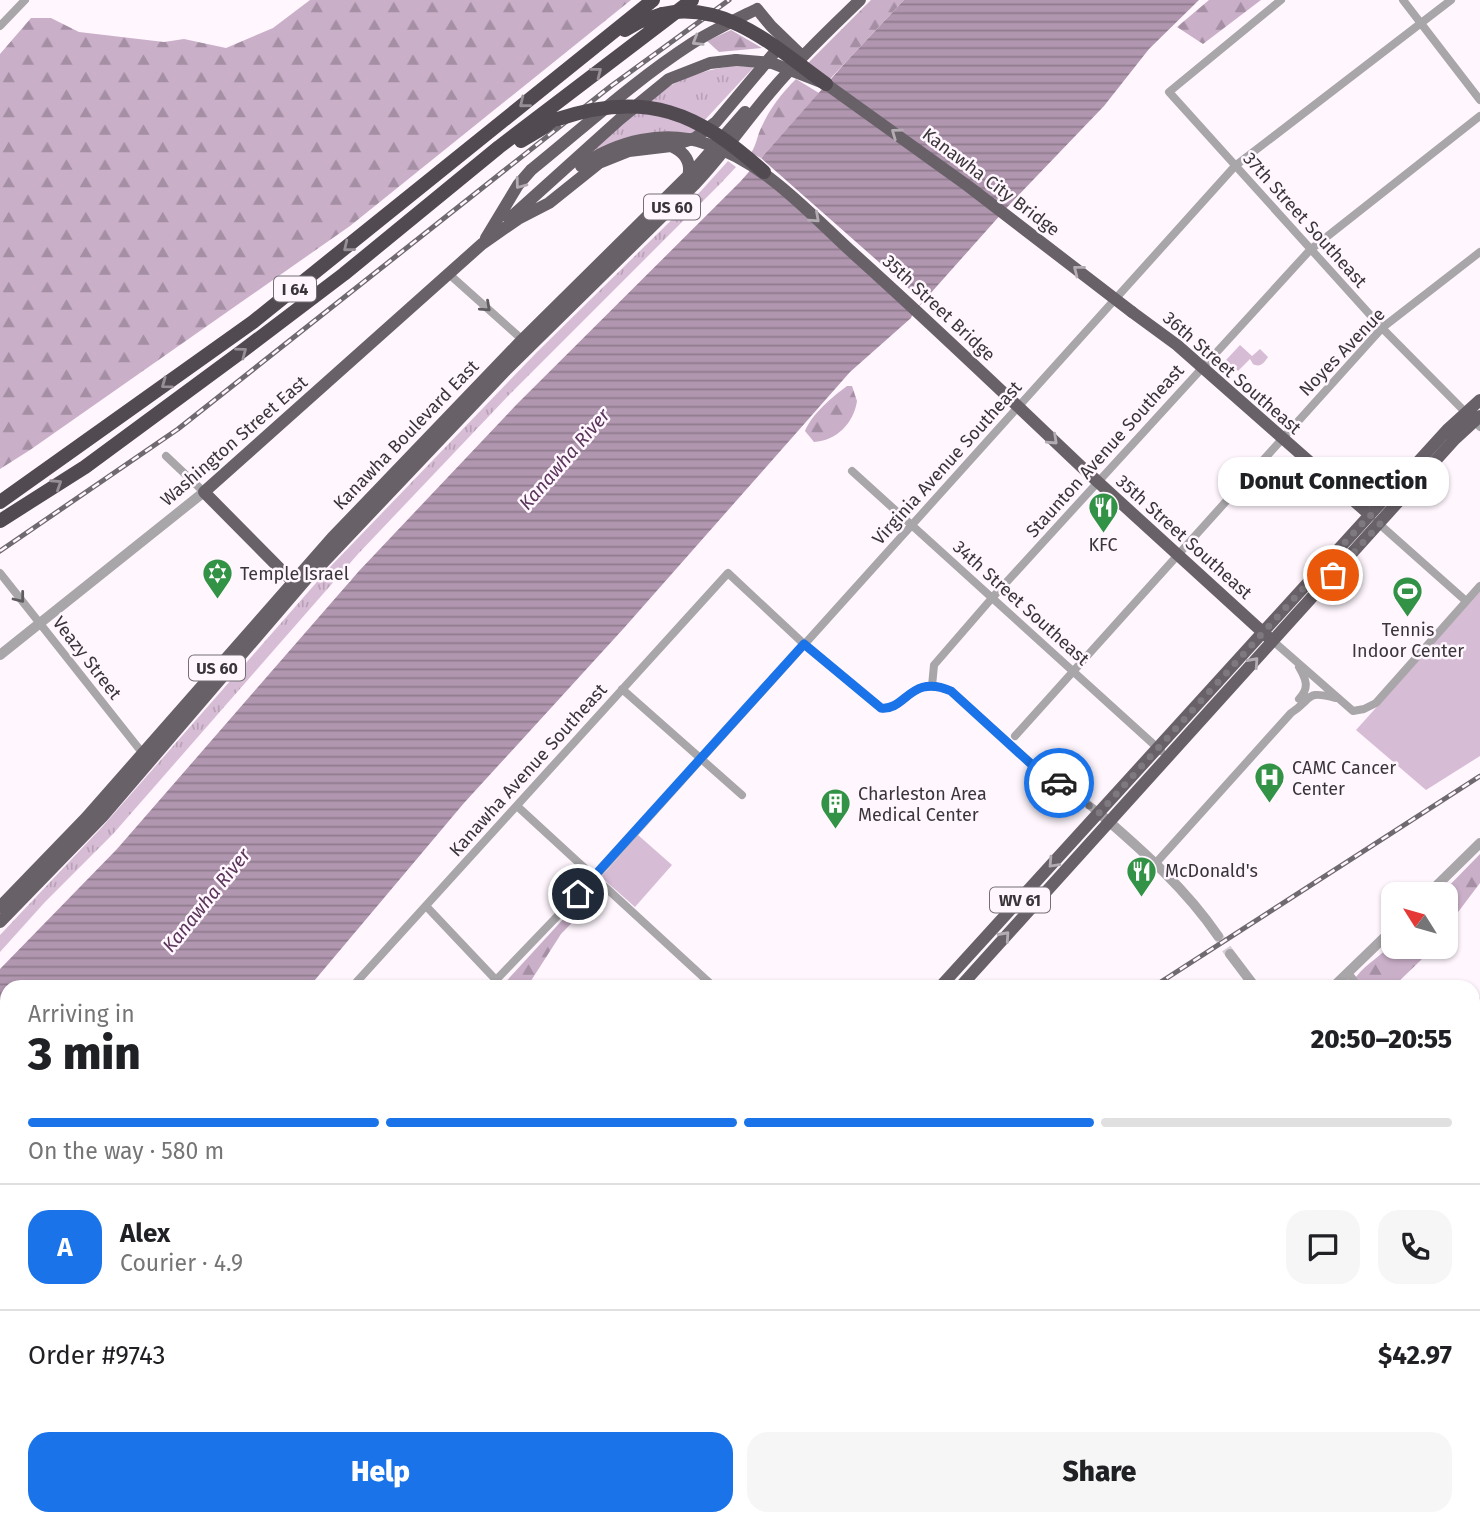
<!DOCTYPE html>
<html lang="en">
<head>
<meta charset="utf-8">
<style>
	body { margin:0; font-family:"Fira Sans",sans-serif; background:#f6f6f6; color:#202124; height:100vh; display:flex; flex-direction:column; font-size:26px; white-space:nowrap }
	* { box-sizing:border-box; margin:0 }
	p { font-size:23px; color:#757577 }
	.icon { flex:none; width:38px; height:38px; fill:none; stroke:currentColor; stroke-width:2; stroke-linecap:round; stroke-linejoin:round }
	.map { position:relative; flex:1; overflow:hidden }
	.side { position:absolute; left:0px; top:980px; width:1480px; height:546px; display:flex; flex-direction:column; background:#fff; border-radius:21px 21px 0 0; box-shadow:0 2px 5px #0004 }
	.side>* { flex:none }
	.needle { width:46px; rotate:307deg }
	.buttons { position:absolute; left:1381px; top:882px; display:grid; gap:14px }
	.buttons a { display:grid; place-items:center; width:77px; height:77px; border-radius:14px; background:#fff; box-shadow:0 2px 5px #0004; font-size:35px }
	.pin { position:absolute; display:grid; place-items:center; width:60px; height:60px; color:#fff; margin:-30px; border:4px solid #fff; border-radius:50%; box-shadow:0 2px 7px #0007 }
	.courier { position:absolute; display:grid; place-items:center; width:70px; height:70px; margin:-35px; border:5px solid #1a73e8; border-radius:50%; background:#fff; color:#222; box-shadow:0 2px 9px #0007 }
	.bubble { position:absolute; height:49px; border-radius:21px; background:#fff; box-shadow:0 2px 5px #0004; font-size:23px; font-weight:800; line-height:49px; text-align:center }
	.headline em { font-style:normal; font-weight:800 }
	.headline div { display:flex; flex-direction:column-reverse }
	.headline { display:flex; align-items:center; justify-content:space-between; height:119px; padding:0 28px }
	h1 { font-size:46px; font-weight:800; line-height:52px }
	.bar { display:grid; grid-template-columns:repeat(4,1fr); gap:10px 7px; align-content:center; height:84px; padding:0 28px }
	.bar i { height:9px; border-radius:5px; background:#e0e0e0 }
	.bar .selected { background:#1a73e8 }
	.bar p { grid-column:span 4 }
	.line { display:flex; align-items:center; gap:18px; padding:0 28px; border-top:2px solid #e0e0e0 }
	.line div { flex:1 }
	.round { display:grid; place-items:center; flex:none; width:74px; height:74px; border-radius:21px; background:#f6f6f6 }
	.primary-button { display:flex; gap:14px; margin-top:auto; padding:14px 28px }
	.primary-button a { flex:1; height:80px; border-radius:21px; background:#1a73e8; color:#fff; font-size:28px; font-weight:800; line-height:80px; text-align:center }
	.primary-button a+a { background:#f6f6f6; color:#202124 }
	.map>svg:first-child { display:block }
</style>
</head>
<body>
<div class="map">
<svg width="1480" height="1526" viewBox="0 0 1480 1526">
	<defs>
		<pattern id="grass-tufts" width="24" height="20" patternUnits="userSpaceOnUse" patternTransform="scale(1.75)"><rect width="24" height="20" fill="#d7bcd6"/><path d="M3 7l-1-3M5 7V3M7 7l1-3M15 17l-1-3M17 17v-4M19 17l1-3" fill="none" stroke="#b9a2b8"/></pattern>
		<pattern id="forest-firs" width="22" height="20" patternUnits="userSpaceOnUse" patternTransform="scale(1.75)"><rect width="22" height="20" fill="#caafc9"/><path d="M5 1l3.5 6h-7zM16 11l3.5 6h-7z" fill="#a58fa4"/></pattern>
		<pattern id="water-rules" width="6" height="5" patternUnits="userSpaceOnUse" patternTransform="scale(1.75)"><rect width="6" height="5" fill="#b096af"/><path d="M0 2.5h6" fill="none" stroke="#907b8f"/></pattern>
	</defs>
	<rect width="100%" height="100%" fill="#fff6fe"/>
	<path fill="url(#grass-tufts)" d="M733,66L754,67L690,136L584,155C634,111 664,75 733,66Z
		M728,161L736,167L722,182L509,395L358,554L113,834L45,902L0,952V935L103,826L330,567L537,352L700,192Z"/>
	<path fill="url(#forest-firs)" d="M310,0H631L350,226L30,450L0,469V54L31,18H51L79,32L164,42L184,39L226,48L273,28Z
		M871,0H904L830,79L806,65Z
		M1209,0H1261L1203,44L1177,27Z
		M731,30L762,48L719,52L707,41Z
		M796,79L819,93L761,158L751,153C757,144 757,135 762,126C770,108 782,93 796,79Z
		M847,386H852L857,401C854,423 836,441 814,442L805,431C812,414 832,397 847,386Z
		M1480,854V883L1446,928V894H1441Z
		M589,895L594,900L561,934L527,987H501L577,904Z
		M1393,943V947H1431L1421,960L1393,987H1365L1356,977C1367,963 1381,956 1393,943Z
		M1480,997V1127L1474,1119V1000Z
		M1474,1346L1480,1354V1526H1344L1342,1519H1474Z
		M691,1519H773L759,1526H679Z
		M841,1519H1308L1304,1526H825Z"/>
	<path fill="#d7bcd6" d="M1240,345L1252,356L1260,349L1268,357C1264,363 1260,368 1253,364L1250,359L1238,371L1226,360Z
		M1480,592V756L1426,790L1356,730Z
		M638,835L672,865L635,907L601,877Z"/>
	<path fill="url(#water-rules)" d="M904,0H1199L1149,49L1104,106L1011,203L913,313L911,318L850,372L624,628L464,803L309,987H7V1308L0,1315V969L117,849L359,571L517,404L740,182L846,62Z"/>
	<path fill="#fff6fe" d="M761,158L923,301L913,313L762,176L750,170Z"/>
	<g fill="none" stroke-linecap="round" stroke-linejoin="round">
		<path stroke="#d7cfd7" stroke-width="10" stroke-dasharray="10 5" stroke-linecap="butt" d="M1218,936L1230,954"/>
		<path stroke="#a9a6a9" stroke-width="8" d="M1281,0L1169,92L1382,328L1480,427
			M1403,0L1480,100
			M0,26L25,0
			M450,275L525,342
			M166,456L204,492
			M852,471L1161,751
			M1377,522L1466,601
			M0,573L144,755
			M1273,641L1353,711L1364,709L1376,703L1480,586
			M932,686L934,665L992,598L1310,250L1480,116
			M622,689L742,795
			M1299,699C1310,688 1306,679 1299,667
			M1015,736L1382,328L1480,252
			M517,806L714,987
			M1155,864L1291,713C1314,698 1304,690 1336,698
			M426,906L496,980L595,877L1235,166L1451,0
			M1348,973L1359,987
			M352,987L728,573L804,644L881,708C907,711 910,673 951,691L1042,773L1067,788L1099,813
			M1474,1178L1480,1186
			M0,1426L7,1419
			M227,1526L234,1519
			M238,1526L246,1519
			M681,1526L694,1519
			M1333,1526V1519"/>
		<path stroke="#a9a6a9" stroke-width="10" d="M0,655L204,492
			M1099,813C1142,850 1186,889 1218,936
			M1428,894L1480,843
			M1230,954L1255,987
			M1333,987L1393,929
			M1474,1260L1480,1269
			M398,1526L410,1519"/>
		<path stroke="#686268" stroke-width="12" d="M671,146C685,152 692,162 688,177
			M509,219L620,119L669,79L710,63L736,60
			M486,238L518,185L531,170C583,128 634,81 691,44C712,31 735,20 757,9L771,26L802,56
			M1132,312L1177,345L1370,515
			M1087,472L1268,637
			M1350,495L1370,498L1389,490
			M297,586L204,492L482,244L518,219L549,203L599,163L629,151L671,146L695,138L716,122L785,40
			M0,907L86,818L332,538L522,340L697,167L745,112
			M0,922L103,816L314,570L319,567L506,370L694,185C723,155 746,120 773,89C800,57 830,29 860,0
			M940,987L1447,430L1480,400
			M960,987L1455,439L1480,416
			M256,1526L267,1519
			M279,1526L289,1519"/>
		<path stroke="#514a51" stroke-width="14" d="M625,30L639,22L662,14
			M521,141L558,119
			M0,502L253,322L653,0
			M0,521L85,467L241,352L344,274L499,147L692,0"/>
		<defs>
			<path id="rail" d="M0,551L178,429L611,86L729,0
				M1153,987L1480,776
				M317,1526L328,1519"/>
		</defs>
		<use href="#rail" stroke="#6f6a6f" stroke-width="5"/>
		<use href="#rail" stroke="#fff6fe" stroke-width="2.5" stroke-dasharray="8" stroke-linecap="butt"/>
		<path stroke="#686268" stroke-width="12" d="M736,60L772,63L826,84L968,186L1132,312
			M581,166C617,141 664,129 707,144C766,163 809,213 854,254C933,325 1010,399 1087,472"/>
		<path stroke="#514a51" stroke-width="14" d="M662,14C727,0 777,49 826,84
			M558,119C646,90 698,112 764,172"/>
	</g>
	<defs><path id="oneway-chevron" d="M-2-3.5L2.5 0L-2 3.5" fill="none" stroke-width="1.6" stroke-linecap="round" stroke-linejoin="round" transform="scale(1.75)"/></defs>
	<g stroke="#b4acb3">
		<use href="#oneway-chevron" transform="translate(697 41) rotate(149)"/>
		<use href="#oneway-chevron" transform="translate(896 133) rotate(-144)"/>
		<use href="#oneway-chevron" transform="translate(520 184) rotate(127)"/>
		<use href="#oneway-chevron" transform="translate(815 218) rotate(42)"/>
		<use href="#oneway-chevron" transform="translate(1078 270) rotate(-142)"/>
		<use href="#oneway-chevron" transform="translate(1053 440) rotate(43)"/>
		<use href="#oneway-chevron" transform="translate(1254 662) rotate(-48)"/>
		<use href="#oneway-chevron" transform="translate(1053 863) rotate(133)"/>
		<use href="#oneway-chevron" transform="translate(1005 936) rotate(-48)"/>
	</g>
	<g stroke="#978f96">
		<use href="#oneway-chevron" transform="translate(597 72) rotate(-38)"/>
		<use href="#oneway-chevron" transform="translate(524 103) rotate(141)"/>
		<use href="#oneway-chevron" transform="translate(348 247) rotate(141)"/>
		<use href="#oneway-chevron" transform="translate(242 352) rotate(-37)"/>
		<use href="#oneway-chevron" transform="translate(166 384) rotate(144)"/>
		<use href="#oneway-chevron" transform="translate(57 484) rotate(-33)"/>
	</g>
	<g stroke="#605d60">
		<use href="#oneway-chevron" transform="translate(486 307) rotate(42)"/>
		<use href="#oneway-chevron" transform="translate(20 598) rotate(52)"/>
	</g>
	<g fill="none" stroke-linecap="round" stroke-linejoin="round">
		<path stroke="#7e797e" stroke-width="7" stroke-dasharray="0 12.6" d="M1059,783L1099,813L1370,515L1380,524L1333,575"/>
		<path stroke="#1a73e8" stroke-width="9" d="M578,894L804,644L881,708C906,711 910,673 951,691L1041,773L1059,783"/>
	</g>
	<defs>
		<symbol id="restaurant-pin" viewBox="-11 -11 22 30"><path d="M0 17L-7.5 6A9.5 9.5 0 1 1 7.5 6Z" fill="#329245" stroke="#fff6fe"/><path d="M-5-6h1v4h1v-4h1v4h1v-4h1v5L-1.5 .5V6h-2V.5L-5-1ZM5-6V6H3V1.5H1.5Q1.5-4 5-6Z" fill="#fff"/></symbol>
		<symbol id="synagogue-pin" viewBox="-11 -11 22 30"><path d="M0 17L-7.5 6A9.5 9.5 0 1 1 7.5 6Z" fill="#329245" stroke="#fff6fe"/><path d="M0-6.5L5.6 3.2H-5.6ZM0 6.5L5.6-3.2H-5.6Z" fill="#fff"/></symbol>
		<symbol id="stadium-pin" viewBox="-11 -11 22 30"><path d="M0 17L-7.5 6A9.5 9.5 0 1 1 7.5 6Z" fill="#329245" stroke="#fff6fe"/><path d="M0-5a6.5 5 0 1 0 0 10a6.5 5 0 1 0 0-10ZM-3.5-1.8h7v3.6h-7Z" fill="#fff"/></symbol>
		<symbol id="hospital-pin" viewBox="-11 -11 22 30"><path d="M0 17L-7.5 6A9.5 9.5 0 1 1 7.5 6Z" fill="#329245" stroke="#fff6fe"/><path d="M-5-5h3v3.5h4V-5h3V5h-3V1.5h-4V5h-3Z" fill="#fff"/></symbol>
		<symbol id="building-pin" viewBox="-11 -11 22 30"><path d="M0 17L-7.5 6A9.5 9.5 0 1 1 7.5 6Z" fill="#329245" stroke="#fff6fe"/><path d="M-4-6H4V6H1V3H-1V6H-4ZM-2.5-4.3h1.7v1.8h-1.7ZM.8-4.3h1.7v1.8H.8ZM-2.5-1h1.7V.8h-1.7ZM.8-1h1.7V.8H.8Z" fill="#fff"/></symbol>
	</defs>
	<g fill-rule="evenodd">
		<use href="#restaurant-pin" x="1086" y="490" width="35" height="47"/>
		<use href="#synagogue-pin" x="200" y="556" width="35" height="47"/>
		<use href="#stadium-pin" x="1390" y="574" width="35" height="47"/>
		<use href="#hospital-pin" x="1252" y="760" width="35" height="47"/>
		<use href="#building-pin" x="818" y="786" width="35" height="47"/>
		<use href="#restaurant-pin" x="1124" y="854" width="35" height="47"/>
	</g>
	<g text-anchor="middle" stroke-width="5" stroke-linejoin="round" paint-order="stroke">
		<g fill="#fff6fe" stroke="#746f74" stroke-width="2">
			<rect x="644" y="194.5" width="56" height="25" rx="5"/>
			<rect x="274" y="276.5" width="42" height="25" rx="5"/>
			<rect x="189" y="655.5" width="56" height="25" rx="5"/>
			<rect x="990" y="887.5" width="60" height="25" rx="5"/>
		</g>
		<g font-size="16" font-weight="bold" fill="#393539">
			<text x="672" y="213">US 60</text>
			<text x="295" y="295">I 64</text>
			<text x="217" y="674">US 60</text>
			<text x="1020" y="906">WV 61</text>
		</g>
		<g font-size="18" fill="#393539" stroke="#fff6fe">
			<text transform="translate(991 182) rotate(37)" y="6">Kanawha City Bridge</text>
			<text transform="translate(1305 220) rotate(48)" y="6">37th Street Southeast</text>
			<text transform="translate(939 308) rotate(43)" y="6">35th Street Bridge</text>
			<text transform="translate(1342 352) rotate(-46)" y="6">Noyes Avenue</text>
			<text transform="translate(1232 373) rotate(41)" y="6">36th Street Southeast</text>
			<text transform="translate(406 435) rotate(-46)" y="6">Kanawha Boulevard East</text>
			<text transform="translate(234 441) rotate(-41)" y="6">Washington Street East</text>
			<text transform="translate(1105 451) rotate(-48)" y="6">Staunton Avenue Southeast</text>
			<text transform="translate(947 463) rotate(-48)" y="6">Virginia Avenue Southeast</text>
			<text transform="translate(1184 537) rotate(42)" y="6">35th Street Southeast</text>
			<text transform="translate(1021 603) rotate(42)" y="6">34th Street Southeast</text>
			<text transform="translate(87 658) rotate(52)" y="6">Veazy Street</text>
			<text transform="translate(528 770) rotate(-48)" y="6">Kanawha Avenue Southeast</text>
		</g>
		<g font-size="18" fill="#393539" stroke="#fff6fe" text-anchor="start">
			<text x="1103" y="551" text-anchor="middle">KFC</text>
			<text x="240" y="580">Temple Israel</text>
			<text x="1408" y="636" text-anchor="middle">Tennis<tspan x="1408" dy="21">Indoor Center</tspan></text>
			<text x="1292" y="774">CAMC Cancer<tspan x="1292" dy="21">Center</tspan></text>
			<text x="858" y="800">Charleston Area<tspan x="858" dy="21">Medical Center</tspan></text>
			<text x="1165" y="877">McDonald's</text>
		</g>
		<g font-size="19" font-style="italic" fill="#5b365b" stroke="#fff6fe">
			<text transform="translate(564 459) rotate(-49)" y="7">Kanawha River</text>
			<text transform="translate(206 900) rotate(-51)" y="7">Kanawha River</text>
		</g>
	</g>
</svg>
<div class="buttons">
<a><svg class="needle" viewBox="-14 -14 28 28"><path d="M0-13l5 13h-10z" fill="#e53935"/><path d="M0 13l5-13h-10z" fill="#757577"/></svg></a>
</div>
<div class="pin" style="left:1333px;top:575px;background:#ea580c"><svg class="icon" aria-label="bag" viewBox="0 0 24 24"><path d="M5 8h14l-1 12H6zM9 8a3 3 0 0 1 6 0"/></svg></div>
<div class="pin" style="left:578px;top:894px;background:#1f2937"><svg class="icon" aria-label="home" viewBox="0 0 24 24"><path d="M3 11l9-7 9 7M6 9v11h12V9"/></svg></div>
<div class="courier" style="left:1059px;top:783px"><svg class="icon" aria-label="car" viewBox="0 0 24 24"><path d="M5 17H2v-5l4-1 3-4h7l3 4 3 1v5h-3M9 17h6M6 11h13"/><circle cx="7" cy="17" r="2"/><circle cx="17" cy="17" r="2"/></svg></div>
<div class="bubble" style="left:1218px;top:457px;width:231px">Donut Connection</div>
<section class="side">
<div class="headline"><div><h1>3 min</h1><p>Arriving in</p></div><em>20:50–20:55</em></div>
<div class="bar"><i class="selected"></i><i class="selected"></i><i class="selected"></i><i></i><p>On the way · 580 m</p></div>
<div class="line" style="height:126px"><b class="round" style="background:#1a73e8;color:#fff">A</b><div><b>Alex</b><p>Courier · 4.9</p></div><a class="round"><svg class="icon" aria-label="chat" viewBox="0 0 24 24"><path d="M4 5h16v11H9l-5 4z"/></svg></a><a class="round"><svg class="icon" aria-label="phone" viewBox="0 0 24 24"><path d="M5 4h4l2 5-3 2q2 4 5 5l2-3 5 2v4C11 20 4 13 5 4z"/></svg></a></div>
<div class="line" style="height:91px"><div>Order #9743</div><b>$42.97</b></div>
<div class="primary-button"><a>Help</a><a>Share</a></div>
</section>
</div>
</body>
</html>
